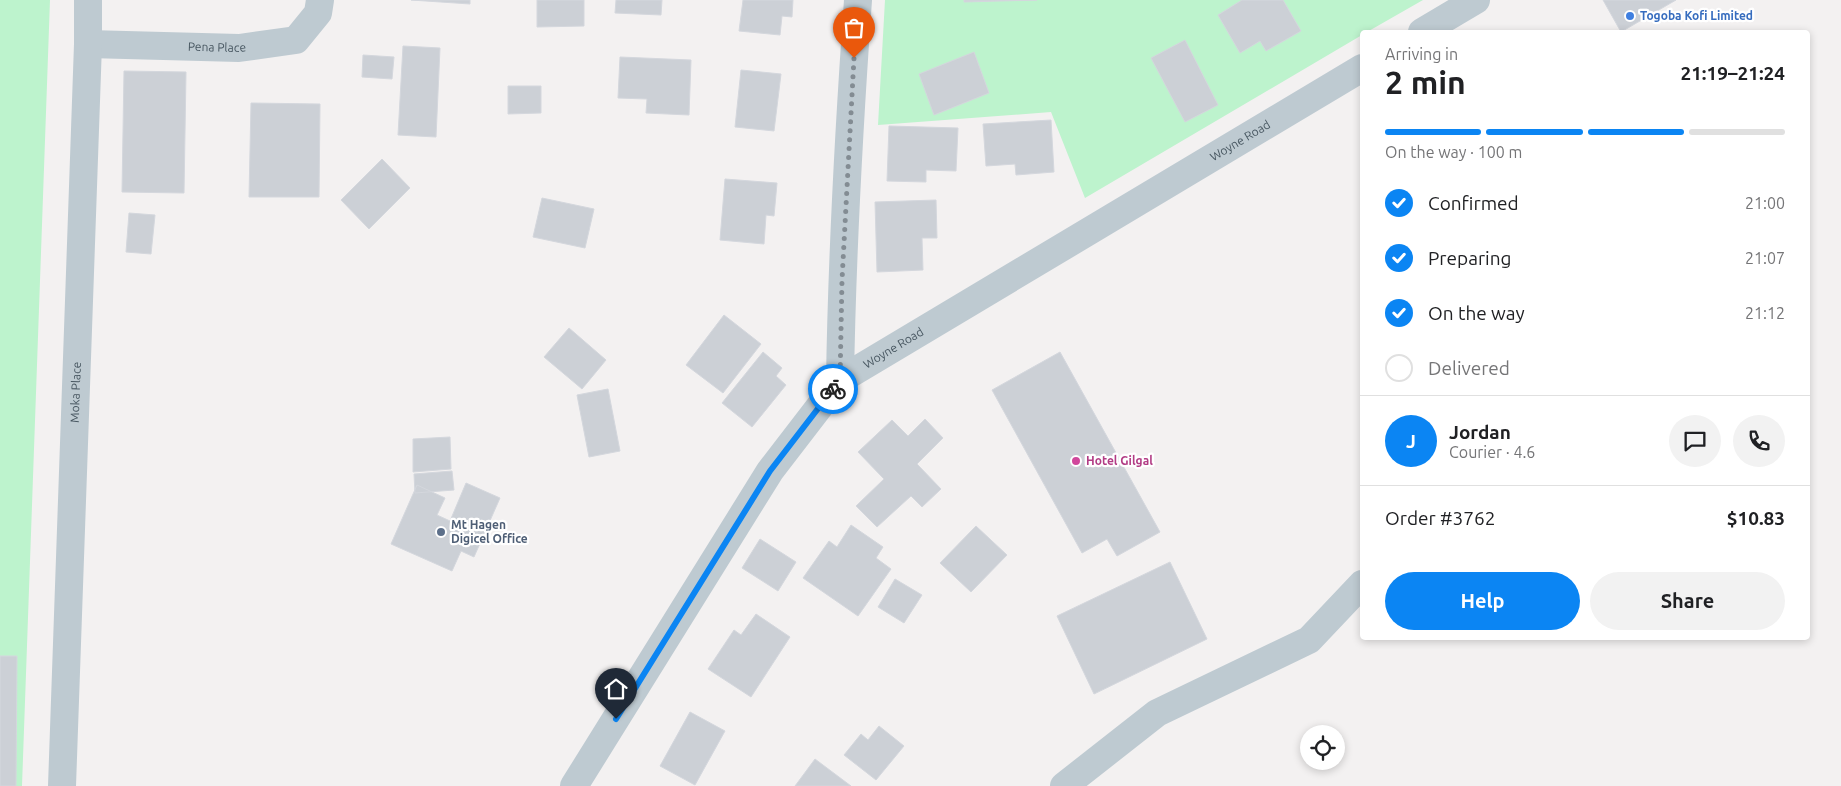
<!DOCTYPE html>
<html lang="en">
<head>
<meta charset="utf-8">
<style>
	body { margin:0; font-family:Ubuntu,sans-serif; background:#f2f2f2; color:#202124; height:100vh; display:flex; flex-direction:column; font-size:19px; white-space:nowrap }
	* { box-sizing:border-box; margin:0 }
	p { font-size:16px; color:#757577 }
	.icon { flex:none; width:28px; height:28px; fill:none; stroke:currentColor; stroke-width:2; stroke-linecap:round; stroke-linejoin:round }
	.map { position:relative; flex:1; overflow:hidden }
	.drawer { position:absolute; left:1360px; top:30px; width:450px; height:610px; display:flex; flex-direction:column; background:#fff; border-radius:5px; box-shadow:0 2px 8px #0003 }
	.drawer>* { flex:none }
	.tools { position:absolute; left:1300px; top:725px; display:grid; gap:10px }
	.tools a { display:grid; place-items:center; width:45px; height:45px; border-radius:50%; background:#fff; box-shadow:0 2px 8px #0003; font-size:25px }
	.pin { position:absolute; display:grid; place-items:center; width:42px; height:42px; color:#fff; margin:-51px -21px; border-radius:50% 50% 50% 0; rotate:-45deg; box-shadow:0 0 5px #0007 }
	.pin .icon { rotate:45deg }
	.courier { position:absolute; display:grid; place-items:center; width:50px; height:50px; margin:-25px; border:4px solid #0b85f3; border-radius:50%; background:#fff; color:#222; box-shadow:0 1px 6px #0007 }
	.summary em { font-style:normal; font-weight:700 }
	.summary div { display:flex; flex-direction:column-reverse }
	.summary { display:flex; align-items:center; justify-content:space-between; height:85px; padding:0 25px }
	h1 { font-size:32px; font-weight:700; line-height:38px }
	.bar { display:grid; grid-template-columns:repeat(4,1fr); gap:8px 5px; align-content:center; height:60px; padding:0 25px }
	.bar i { height:6px; border-radius:4px; background:#e0e0e0 }
	.bar .selected { background:#0b85f3 }
	.bar p { grid-column:span 4 }
	.line { display:flex; align-items:center; gap:12px; padding:0 25px; border-top:1px solid #e0e0e0 }
	.line div { flex:1 }
	.round { display:grid; place-items:center; flex:none; width:52px; height:52px; border-radius:26px; background:#f2f2f2 }
	ol { padding:0 25px; list-style:none }
	li { display:flex; align-items:center; gap:15px; height:55px }
	li p { margin-inline-start:auto }
	li .icon { padding:5px; border-radius:50%; background:#0b85f3; color:#fff; stroke-width:4 }
	li:last-child { color:#757577 }
	li i { width:28px; height:28px; border:2px solid #e0e0e0; border-radius:50% }
	.primary-button { display:flex; gap:10px; margin-top:auto; padding:10px 25px }
	.primary-button a { flex:1; height:58px; border-radius:30px; background:#0b85f3; color:#fff; font-size:20px; font-weight:700; line-height:58px; text-align:center }
	.primary-button a+a { background:#f2f2f2; color:#202124 }
	.map>svg:first-child { display:block }
</style>
</head>
<body>
<div class="map">
<svg width="1841" height="786" viewBox="0 0 1841 786">
	<rect width="100%" height="100%" fill="#f3f1f1"/>
	<path fill="#bdf3cd" d="M0,0H50L22,786H0Z
		M885,0H1423L1367,32H1362V35L1085,198L1051,112L878,125Z"/>
	<path fill="#ccd0d6" stroke="#d4d7dd" d="M411,0H470V4Z
		M537,0H584V26L537,27Z
		M616,0H662L661,15L615,13Z
		M743,0H793L792,17L782,16L780,35L739,31Z
		M964,0H1037L964,2Z
		M1242,0H1283L1301,31L1266,51L1260,41L1240,53L1218,15Z
		M1603,0H1676L1621,32Z
		M1185,40L1218,105L1185,122L1151,58Z
		M403,46L440,48L436,137L398,135Z
		M974,52L989,93L934,115L919,74Z
		M363,55L394,57L392,79L362,77Z
		M620,57L691,60L689,115L646,113L647,99L618,98Z
		M741,70L781,74L774,131L735,127Z
		M124,71L186,72L184,193L122,192Z
		M508,86H541V113L508,114Z
		M251,103L320,104L319,197H249Z
		M1051,120L1054,172L1016,175L1015,164L986,166L983,124Z
		M889,126L958,128L956,171L926,170V182L887,181Z
		M382,159L410,188L369,229L341,200Z
		M725,179L777,183L774,216L766,215L764,244L720,240Z
		M542,198L594,209L585,248L533,237Z
		M936,200L937,238H922L923,270L877,272L875,202Z
		M129,213L155,215L151,254L126,252Z
		M724,315L761,344L723,393L686,365Z
		M569,328L606,360L582,389L544,357Z
		M763,352L782,368L776,376L786,385L752,427L722,403Z
		M1060,352L1160,532L1117,556L1107,539L1082,553L992,390Z
		M608,389L620,451L589,457L577,395Z
		M925,419L943,438L917,464L941,489L922,507L911,496L877,527L856,506L884,479L858,452L892,420L908,436Z
		M450,437L451,469L413,472V439Z
		M452,471L454,490L415,493L414,474Z
		M466,483L500,498L474,557L461,551L452,571L391,544L417,485L445,498L437,515L450,521Z
		M851,525L883,547L876,558L891,569L858,616L803,578L829,541L837,547Z
		M976,526L1007,555L971,592L940,563Z
		M760,539L796,562L778,591L742,568Z
		M1170,562L1207,639L1094,694L1057,616Z
		M895,579L922,595L904,623L878,607Z
		M756,614L790,637L751,697L708,669L734,630L741,635Z
		M0,656H17L16,786H0Z
		M690,712L725,731L695,785L660,766Z
		M879,726L904,746L876,780L844,755L861,734L868,740Z
		M815,759L851,786H795Z"/>
	<g fill="none" stroke-linecap="round" stroke-linejoin="round">
		<g stroke="#becad1" stroke-width="28">
			<path d="M1422,32L1476,0"/>
			<path id="s1" d="M88,44L239,48L296,40L318,13L320,0"/>
			<path d="M840,380C842,253 849,127 858,0"/>
			<path id="s2" d="M62,786L88,44V0"/>
			<path id="s3" d="M574,786L770,471L840,380L1362,68"/>
			<path d="M1064,786L1157,713L1309,640L1362,584"/>
		</g>
	</g>
	<g fill="none" stroke-linecap="round" stroke-linejoin="round">
		<path stroke="#838c93" stroke-width="5" stroke-dasharray="0 9" d="M833,389L840,380L842,280L854,58"/>
		<path stroke="#0b85f3" stroke-width="6" d="M616,719L770,471L833,389"/>
	</g>
	<circle fill="#3f7fe0" stroke="#fff" stroke-width="2" cx="1630" cy="16" r="5"/>
	<circle fill="#d1479c" stroke="#fff" stroke-width="2" cx="1076" cy="461" r="5"/>
	<circle fill="#5c6f8a" stroke="#fff" stroke-width="2" cx="441" cy="532" r="5"/>
	<g text-anchor="middle" stroke-width="4.5" stroke-linejoin="round" paint-order="stroke">
		<g font-size="12" font-weight="bold" fill="#366cbe" stroke="#fff" text-anchor="start">
			<text x="1640" y="20">Togoba Kofi Limited</text>
		</g>
		<g font-size="12" fill="#475660" stroke="#fff">
			<text dy="4" stroke="none"><textPath href="#s1" startOffset="129">Pena Place</textPath></text>
			<text dy="4" stroke="none"><textPath href="#s3" startOffset="952">Woyne Road</textPath></text>
			<text dy="4" stroke="none"><textPath href="#s3" startOffset="548">Woyne Road</textPath></text>
			<text dy="4" stroke="none"><textPath href="#s2" startOffset="394">Moka Place</textPath></text>
		</g>
		<g font-size="12" font-weight="bold" fill="#b23c85" stroke="#fff" text-anchor="start">
			<text x="1086" y="465">Hotel Gilgal</text>
		</g>
		<g font-size="12" font-weight="bold" fill="#4e5e75" stroke="#fff" text-anchor="start">
			<text x="451" y="529">Mt Hagen<tspan x="451" dy="14">Digicel Office</tspan></text>
		</g>
	</g>
</svg>
<div class="tools">
<a><svg class="icon" aria-label="locate" viewBox="0 0 24 24"><circle cx="12" cy="12" r="6"/><path d="M12 2v4M12 18v4M2 12h4M18 12h4"/></svg></a>
</div>
<div class="pin" style="left:854px;top:58px;background:#ea580c"><svg class="icon" aria-label="bag" viewBox="0 0 24 24"><path d="M5 8h14l-1 12H6zM9 8a3 3 0 0 1 6 0"/></svg></div>
<div class="pin" style="left:616px;top:719px;background:#1f2937"><svg class="icon" aria-label="home" viewBox="0 0 24 24"><path d="M3 11l9-7 9 7M6 9v11h12V9"/></svg></div>
<div class="courier" style="left:833px;top:389px"><svg class="icon" aria-label="bike" viewBox="0 0 24 24"><circle cx="6" cy="16" r="4"/><circle cx="18" cy="16" r="4"/><path d="M6 16l4-8h5l3 8M10 8l3 8H6M13 5h3"/></svg></div>
<section class="drawer">
<div class="summary"><div><h1>2 min</h1><p>Arriving in</p></div><em>21:19–21:24</em></div>
<div class="bar"><i class="selected"></i><i class="selected"></i><i class="selected"></i><i></i><p>On the way · 100 m</p></div>
<ol>
<li><svg class="icon" aria-label="check" viewBox="0 0 24 24"><path d="M5 12l5 5 9-10"/></svg>Confirmed<p>21:00</p></li>
<li><svg class="icon" aria-label="check" viewBox="0 0 24 24"><path d="M5 12l5 5 9-10"/></svg>Preparing<p>21:07</p></li>
<li><svg class="icon" aria-label="check" viewBox="0 0 24 24"><path d="M5 12l5 5 9-10"/></svg>On the way<p>21:12</p></li>
<li><i></i>Delivered</li>
</ol>
<div class="line" style="height:90px"><b class="round" style="background:#0b85f3;color:#fff">J</b><div><b>Jordan</b><p>Courier · 4.6</p></div><a class="round"><svg class="icon" aria-label="chat" viewBox="0 0 24 24"><path d="M4 5h16v11H9l-5 4z"/></svg></a><a class="round"><svg class="icon" aria-label="phone" viewBox="0 0 24 24"><path d="M5 4h4l2 5-3 2q2 4 5 5l2-3 5 2v4C11 20 4 13 5 4z"/></svg></a></div>
<div class="line" style="height:65px"><div>Order #3762</div><b>$10.83</b></div>
<div class="primary-button"><a>Help</a><a>Share</a></div>
</section>
</div>
</body>
</html>
